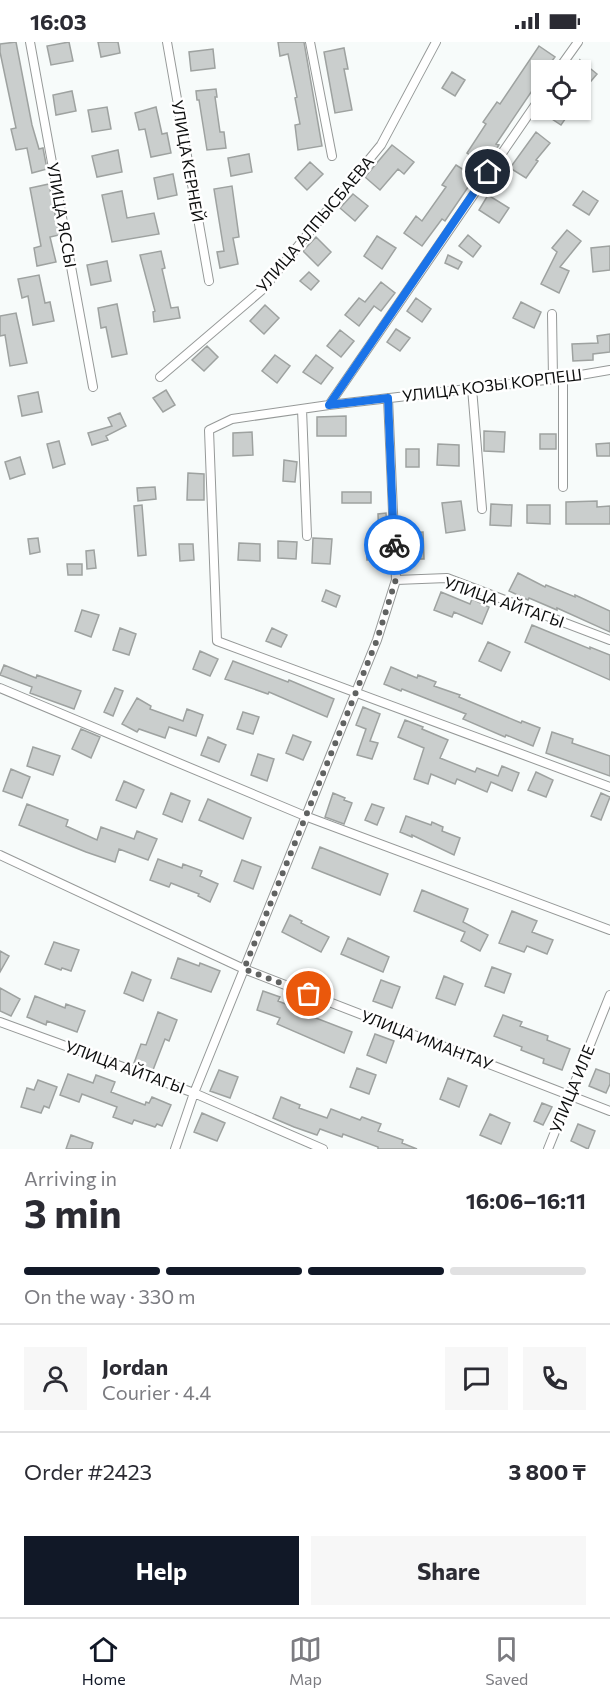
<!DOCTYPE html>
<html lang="en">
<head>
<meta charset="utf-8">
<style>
	body { margin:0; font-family:Commissioner,sans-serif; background:#f7f7f7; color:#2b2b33; height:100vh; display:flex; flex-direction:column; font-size:22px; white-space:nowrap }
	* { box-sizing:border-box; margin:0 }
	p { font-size:20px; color:#7c7c81 }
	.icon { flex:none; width:33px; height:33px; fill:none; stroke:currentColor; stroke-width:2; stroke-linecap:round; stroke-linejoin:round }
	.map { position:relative; height:1107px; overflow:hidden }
	.sheet { display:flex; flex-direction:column; background:#fff; flex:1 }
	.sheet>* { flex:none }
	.fabs { position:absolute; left:531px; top:18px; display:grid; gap:12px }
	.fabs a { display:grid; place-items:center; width:60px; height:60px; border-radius:0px; background:#fff; box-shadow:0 2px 4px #0004; font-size:30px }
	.pin { position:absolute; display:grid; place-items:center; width:51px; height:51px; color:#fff; margin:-26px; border:3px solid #fff; border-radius:50%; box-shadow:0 2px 6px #0007 }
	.courier { position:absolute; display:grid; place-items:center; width:60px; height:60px; margin:-30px; border:4px solid #1a73e8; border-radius:50%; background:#fff; color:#222; box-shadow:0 2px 8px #0007 }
	.headline em { font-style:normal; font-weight:700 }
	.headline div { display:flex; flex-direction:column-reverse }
	.headline { display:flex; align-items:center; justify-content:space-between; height:102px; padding:0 24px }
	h1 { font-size:39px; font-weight:700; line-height:45px }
	.bar { display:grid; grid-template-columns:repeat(4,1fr); gap:9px 6px; align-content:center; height:72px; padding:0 24px }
	.bar i { height:8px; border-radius:4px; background:#e1e1e2 }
	.bar .on { background:#111827 }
	.bar p { grid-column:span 4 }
	.line { display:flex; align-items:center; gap:15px; padding:0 24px; border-top:2px solid #e1e1e2 }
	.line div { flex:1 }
	.round { display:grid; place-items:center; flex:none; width:63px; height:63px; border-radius:0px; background:#f7f7f7 }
	.button { display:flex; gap:12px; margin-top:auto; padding:12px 24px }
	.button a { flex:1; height:69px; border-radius:0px; background:#111827; color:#fff; font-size:24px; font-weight:700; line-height:69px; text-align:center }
	.button a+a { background:#f7f7f7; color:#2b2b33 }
	.status { display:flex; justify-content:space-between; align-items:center; height:42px; padding:0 30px; background:#fff; direction:ltr }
	.status svg { height:16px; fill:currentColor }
	.tab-bar { display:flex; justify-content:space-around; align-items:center; height:84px; border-top:2px solid #e1e1e2; background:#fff; font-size:16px; color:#7c7c81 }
	.tab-bar a { display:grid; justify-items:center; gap:3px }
	.tab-bar .on { color:#111827 }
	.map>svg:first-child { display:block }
</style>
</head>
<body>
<div class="status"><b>16:03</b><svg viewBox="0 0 49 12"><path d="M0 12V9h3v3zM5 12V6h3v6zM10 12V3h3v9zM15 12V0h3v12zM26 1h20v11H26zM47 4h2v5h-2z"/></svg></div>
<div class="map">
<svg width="610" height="1107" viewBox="0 0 610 1107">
	<rect width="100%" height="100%" fill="#f7fbfa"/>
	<path fill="#cacecd" stroke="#9ea2a0" stroke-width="1.5" d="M16,0L32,83L39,107L43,106L47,127L32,131L27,106L16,108L11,87L16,86L0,10V2Z
		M69,0L73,19L51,23L47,4Z
		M98,0H118L120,11L101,15Z
		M278,0H304L322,104L298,108L295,83L300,82L295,56L297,55L288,12L280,14Z
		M539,4L555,15L545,28H542V34L496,102L499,103L485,124L467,111L486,82L483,80L497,60L500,62Z
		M344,6L348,27H344L352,68L335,71L324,10Z
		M213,7L215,26L191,29L189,10Z
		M580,18L597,32L580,52Z
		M452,30L465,38L455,54L442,46Z
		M216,47L217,55H215L220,90H224L226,106L207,108L199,58H197L196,49Z
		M72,49L76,69L56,73L53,53Z
		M107,65L111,87L92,90L88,68Z
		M156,65L162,92L167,91L171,111L151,115L145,87L139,88L135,71Z
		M550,68H561L568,73L561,83L546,73Z
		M536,90L550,101L536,118L538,119L526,136L510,126Z
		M392,103L414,120L404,132L398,127L380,148L365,135Z
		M118,108L122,130L97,135L92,114Z
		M249,112L252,130L231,134L228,116Z
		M310,120L323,132L307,148L295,136Z
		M456,123L475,135L445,179L442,177L422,204L404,191L416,174L422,179L446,145L442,143Z
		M173,132L177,153L158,157L154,136Z
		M49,142L59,193L50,195L56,220L37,224L34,206L41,204L30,146Z
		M232,144L239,195L233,196L238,222L220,226L217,210L224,209L214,147Z
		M122,149L127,176L154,171L159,192L112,200L102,153Z
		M583,149L598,159L589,173L573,163Z
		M353,152L368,164L355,179L340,166Z
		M488,153L509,166L499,181L479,168Z
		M567,188L581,199L560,225L569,229L559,251L541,242L557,210L552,206Z
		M468,193L481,204L473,215L459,204Z
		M377,194L396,206L382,227L364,214Z
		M316,195L331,210L318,224L303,209Z
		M610,204V228L593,230L591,206Z
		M161,209L165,226L162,227L171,266L178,265L180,276L154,280L153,270L155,269L140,213Z
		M448,213L462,220L458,227L445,221Z
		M107,219L111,239L91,243L87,223Z
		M309,230L319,239L311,248L300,239Z
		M39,233L45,261L50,260L54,279L33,283L28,254L22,256L18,237Z
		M381,240L395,251L381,269L374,264L359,284L345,273L359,256L365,260Z
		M416,256L431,267L422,280L407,269Z
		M521,260L541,270L534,286L513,276Z
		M117,262L127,312L112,315L106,285L101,286L98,266Z
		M265,263L279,276L264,292L250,279Z
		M16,271L27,321L10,324L5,293L0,294V274Z
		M396,287L410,296L400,309L387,300Z
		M340,288L354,299L341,315L327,304Z
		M610,292V310L593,312V318L573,319L572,302L598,301L597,294Z
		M207,304L218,315L204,329L192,318Z
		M275,313L290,324L277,341L262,329Z
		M316,313L333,326L321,342L303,330Z
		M166,348L175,363L163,370L153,356Z
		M38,350L42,370L22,374L18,354Z
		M120,371L126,384L106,394L108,398L92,403L88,391L112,384L108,376Z
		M346,374V394H317V375Z
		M484,389L505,390L504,410L484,409Z
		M252,390L253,413L233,414V391Z
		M540,392H556V407H540Z
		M59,399L65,422L53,426L47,402Z
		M610,401V414H597L596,402Z
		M438,402L459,403V424L437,423Z
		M406,407H419V425H406Z
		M20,415L25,432L10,437L5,420Z
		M284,418L297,420L295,440L283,439Z
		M188,431L204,432V458H187Z
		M155,445L156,457L138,459L137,446Z
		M342,450H371V461H342Z
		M461,459L465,488L446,491L442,461Z
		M597,459V465L610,464V482H566V460Z
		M491,462L512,463L511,484L490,483Z
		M142,463L146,513L138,514L134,464Z
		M527,463H550V482L527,481Z
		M386,471L389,517L367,518L366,500L379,499L378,472Z
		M423,490L424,517H402L400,491Z
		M38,496L40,510L30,512L28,497Z
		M313,496L332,497L330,522L312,521Z
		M278,499L297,500L296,517L278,516Z
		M239,501L260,502V519L238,518Z
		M179,502H193L194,518L180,519Z
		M94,508L96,526L87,527L86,509Z
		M67,522H82V533H68Z
		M518,531L545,545L546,543L575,555V553L610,569V590L557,566V568L529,556L528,558L509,549Z
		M326,548L340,554L336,565L322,559Z
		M441,550L470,562L472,557L489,565L482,582L454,570L452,575L434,568Z
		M82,568L99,573L91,595L75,589Z
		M532,583L590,607V605L610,613V638L525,600Z
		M120,586L136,592L129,613L113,608Z
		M272,586L287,593L281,605L266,599Z
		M488,600L510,610L501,629L479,619Z
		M200,609L218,617L210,634L193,627Z
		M233,619L288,640L289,638L334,657L327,675L269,650L268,652L225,637Z
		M4,623L36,636L37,633L81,649L74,667L30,651L32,645L0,633Z
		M391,625L417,636L418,633L436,640L434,644L460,653L459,655L521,681L522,679L540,686L533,704L506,693L505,695L463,677L466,672L402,647L401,649L384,642Z
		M115,646L123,649L113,674L104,670Z
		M137,656L151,664L150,667L183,679L187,667L203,673L196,694L169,685L165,696L139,687L137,690L122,682Z
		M363,665L380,672L370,699L378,701L372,717L357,713L366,687L356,683Z
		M243,670L259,675L253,692L237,687Z
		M405,678L423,685L422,687L448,698L440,716L475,730L477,726L498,734L502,724L519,731L512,749L491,740L487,750L457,737L455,742L431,732L428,742L414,737L424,706L398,695Z
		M81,687L100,695L91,716L72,707Z
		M552,690L573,697L572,701L610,714V734L546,711Z
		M293,693L311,700L303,718L286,711Z
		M208,695L226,703L219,720L201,713Z
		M33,705L60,714L53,733L27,724Z
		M258,712L274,717L267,739L251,733Z
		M11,727L30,735L22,756L3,749Z
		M536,730L553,738L546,755L528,748Z
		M124,739L144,748L136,766L116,758Z
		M171,751L190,759L182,780L163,772Z
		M333,751L345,756L344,758L352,761L344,782L325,775Z
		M601,751L610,755L601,778L591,774Z
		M208,757L251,776L243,797L199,778Z
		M27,762L68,778L66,784L97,798L101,785L134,797L137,789L157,797L148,818L119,807L115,820L86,810L19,783Z
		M372,762L384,766L377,783L365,778Z
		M406,774L431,783L432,780L443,785L442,789L460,796L454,813L412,793V795L400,790Z
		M320,805L388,832L380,853L312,826Z
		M158,817L182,826L183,822L202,829L200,834L218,842L210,860L198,854L199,852L171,841L169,845L150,838Z
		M242,818L261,825L253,847L234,839Z
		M422,848L468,867L463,880L488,893L480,909L461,899L465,890L414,869Z
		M512,869L537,879L532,890L553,898L547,912L527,904L524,910L499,901Z
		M290,873L302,879L301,881L329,895L321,910L282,890Z
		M348,896L389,915L383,930L341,912Z
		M54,900L79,908L71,929L62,926L61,928L45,922Z
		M0,909L9,914L0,930Z
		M178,916L199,924L200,921L220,929L211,950L171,936Z
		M492,925L511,932L504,951L485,944Z
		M132,930L151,938L143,959L124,951Z
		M444,934L463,942L455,963L436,956Z
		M381,938L400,945L392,966L373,959Z
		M0,946L20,957L11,974L0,969Z
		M263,949L280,955L278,959L304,969L303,971L352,990L344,1011L277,982L280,976L257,968Z
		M35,954L65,966L66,962L85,969L77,990L47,979L46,983L27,975Z
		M158,970L177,978L169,999L165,997L153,1028L134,1021L141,1002L146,1003Z
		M503,973L522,980L520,984L548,994L547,998L570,1007L562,1028L543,1021L544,1017L521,1008L522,1005L494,994Z
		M375,992L394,999L386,1021L367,1013Z
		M357,1026L376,1033L369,1052L350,1045Z
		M596,1027L610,1032V1042L606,1051L589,1044Z
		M219,1028L238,1035L230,1056L210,1049Z
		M68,1032L93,1041L96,1033L115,1040L111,1050L145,1063L146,1060L149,1061L152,1055L171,1063L162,1084L157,1082L155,1085L134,1078L132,1082L113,1075L117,1065L82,1052L79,1060L60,1053Z
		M448,1036L467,1044L459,1065L440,1057Z
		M38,1038L57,1045L49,1066L44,1064L41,1071L21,1065L27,1046L34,1048Z
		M281,1055L300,1063L299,1066L327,1076L331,1067L360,1078L362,1075L381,1082L378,1089L403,1098L402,1101L417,1107H378V1105L343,1092L342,1095L320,1087L317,1093L294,1085L273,1076Z
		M542,1061L552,1065L543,1083L534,1079Z
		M202,1071L225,1081L217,1099L194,1090Z
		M490,1072L510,1081L501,1102L480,1093Z
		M578,1082L595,1089L588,1107L571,1099Z
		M71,1093L93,1101L91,1107H66Z"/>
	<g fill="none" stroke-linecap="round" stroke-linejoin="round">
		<defs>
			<path id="street" d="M30,0L93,345
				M167,0L209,239
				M310,0L332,114
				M558,28L578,0
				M552,272L553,337
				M610,328L563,336L329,363L232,377L209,388L217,599L610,745
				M160,335L262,248L381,103L436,0
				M563,336V445
				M472,346L482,467
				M329,363L542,53
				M302,367L307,494
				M396,538L447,536L610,598
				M0,646L305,774L610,888
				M0,813L244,927L610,1069
				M0,980L194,1051L175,1107
				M323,1107L194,1051L377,598L396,538L388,356
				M548,1107L610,953"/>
		</defs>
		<use href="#street" stroke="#969998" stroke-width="10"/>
		<use href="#street" stroke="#fff" stroke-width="8"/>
	</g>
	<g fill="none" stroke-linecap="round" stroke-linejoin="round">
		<path stroke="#606261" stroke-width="6" stroke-dasharray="0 10.8" d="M309,952L244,927L377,598L396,537L394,503"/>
		<path stroke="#1a73e8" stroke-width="8" d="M394,503L388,356L329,363L488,130"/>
	</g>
	<g text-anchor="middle" stroke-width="5" stroke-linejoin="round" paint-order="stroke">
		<g font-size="16" fill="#0e0f0f" stroke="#fff">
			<text transform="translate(188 119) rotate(80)" y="6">УЛИЦА КЕРНЕЙ</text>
			<text transform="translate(62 173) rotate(80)" y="6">УЛИЦА ЯССЫ</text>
			<text transform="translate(315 182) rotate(-50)" y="6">УЛИЦА АЛПЫСБАЕВА</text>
			<text transform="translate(492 343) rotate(-7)" y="6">УЛИЦА КОЗЫ КОРПЕШ</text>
			<text transform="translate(504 560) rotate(19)" y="6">УЛИЦА АЙТАГЫ</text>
			<text transform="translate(427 998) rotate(21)" y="6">УЛИЦА ИМАНТАУ</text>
			<text transform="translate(125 1025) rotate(20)" y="6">УЛИЦА АЙТАГЫ</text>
			<text transform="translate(572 1047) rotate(-68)" y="6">УЛИЦА ИЛЕ</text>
		</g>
	</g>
</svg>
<div class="fabs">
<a><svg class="icon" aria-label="locate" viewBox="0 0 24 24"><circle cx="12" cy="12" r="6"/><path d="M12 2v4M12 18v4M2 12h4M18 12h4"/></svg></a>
</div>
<div class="pin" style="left:309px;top:952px;background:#ea580c"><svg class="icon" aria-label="bag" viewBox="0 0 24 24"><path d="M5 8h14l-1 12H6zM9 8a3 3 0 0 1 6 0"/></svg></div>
<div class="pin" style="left:488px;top:130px;background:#1f2937"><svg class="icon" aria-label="home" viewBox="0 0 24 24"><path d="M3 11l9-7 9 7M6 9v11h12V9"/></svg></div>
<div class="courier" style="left:394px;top:503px"><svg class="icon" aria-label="bike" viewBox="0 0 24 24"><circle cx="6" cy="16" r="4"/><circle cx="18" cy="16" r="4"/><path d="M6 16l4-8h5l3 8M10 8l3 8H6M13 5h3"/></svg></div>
</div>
<section class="sheet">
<div class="headline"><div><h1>3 min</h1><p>Arriving in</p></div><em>16:06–16:11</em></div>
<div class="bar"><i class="on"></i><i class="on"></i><i class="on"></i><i></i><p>On the way · 330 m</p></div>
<div class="line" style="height:108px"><a class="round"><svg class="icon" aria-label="person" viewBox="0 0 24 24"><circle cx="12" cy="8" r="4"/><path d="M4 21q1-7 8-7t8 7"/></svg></a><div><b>Jordan</b><p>Courier · 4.4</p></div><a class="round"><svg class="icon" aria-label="chat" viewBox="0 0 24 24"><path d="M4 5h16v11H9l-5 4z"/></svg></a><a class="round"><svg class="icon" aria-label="phone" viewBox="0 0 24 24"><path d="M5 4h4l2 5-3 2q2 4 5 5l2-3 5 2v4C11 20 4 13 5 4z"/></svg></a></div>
<div class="line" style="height:78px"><div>Order #2423</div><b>3 800 ₸</b></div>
<div class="button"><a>Help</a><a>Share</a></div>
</section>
<nav class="tab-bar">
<a class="on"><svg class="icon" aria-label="home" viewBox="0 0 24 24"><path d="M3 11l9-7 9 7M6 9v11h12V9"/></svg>Home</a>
<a><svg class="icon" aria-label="map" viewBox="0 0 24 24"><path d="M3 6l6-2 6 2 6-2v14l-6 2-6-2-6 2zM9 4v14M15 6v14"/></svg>Map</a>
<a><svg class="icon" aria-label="saved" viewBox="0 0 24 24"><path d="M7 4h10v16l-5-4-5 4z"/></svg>Saved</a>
</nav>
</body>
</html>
